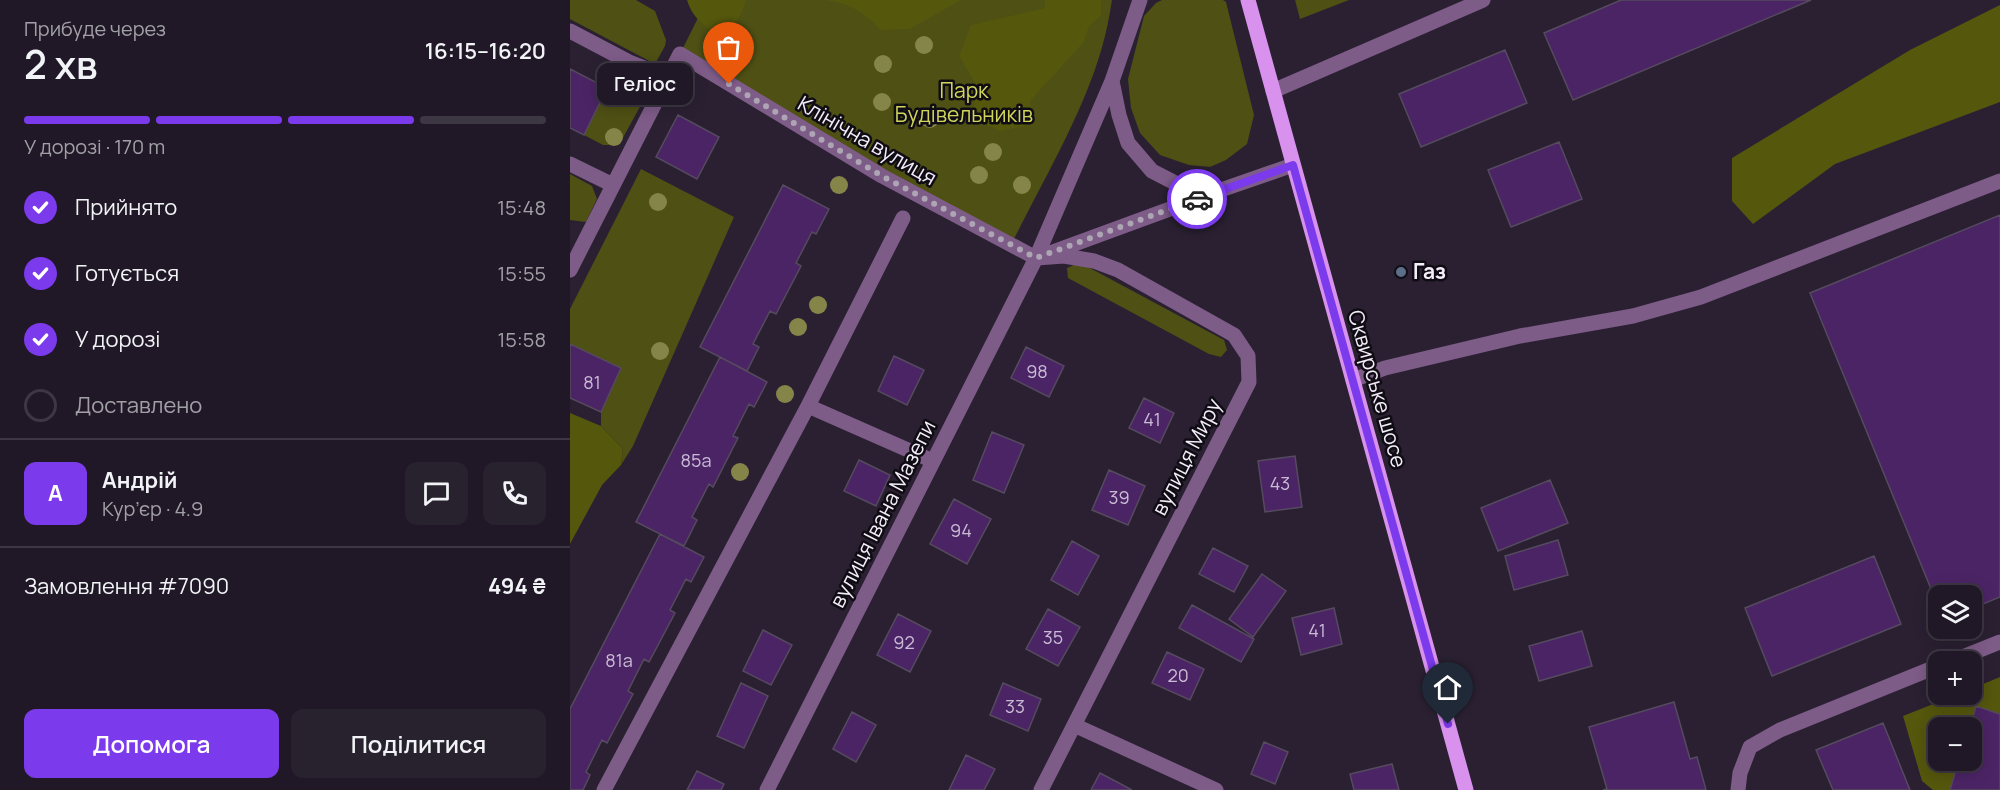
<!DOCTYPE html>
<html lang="uk">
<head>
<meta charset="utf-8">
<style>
	body { margin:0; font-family:Manrope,sans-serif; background:#28212e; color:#f1f3f6; height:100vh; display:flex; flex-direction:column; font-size:22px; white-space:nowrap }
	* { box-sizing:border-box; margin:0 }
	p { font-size:20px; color:#a2a0a7 }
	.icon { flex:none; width:33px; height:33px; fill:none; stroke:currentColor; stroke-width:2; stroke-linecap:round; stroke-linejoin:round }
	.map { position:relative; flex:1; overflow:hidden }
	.drawer { display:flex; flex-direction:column; background:#201826; width:570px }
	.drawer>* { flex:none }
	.controls { position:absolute; left:1358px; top:585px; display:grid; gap:12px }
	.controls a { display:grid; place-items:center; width:54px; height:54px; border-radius:12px; background:#201826; box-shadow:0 3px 15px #0003,0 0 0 2px #3d3743; font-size:30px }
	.pin { position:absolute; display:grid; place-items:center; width:51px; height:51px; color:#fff; margin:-62px -26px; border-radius:50% 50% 50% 0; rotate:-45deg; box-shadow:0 0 6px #0007 }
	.pin .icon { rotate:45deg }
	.courier { position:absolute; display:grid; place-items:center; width:60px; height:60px; margin:-30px; border:4px solid #7c3aed; border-radius:50%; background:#fff; color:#222; box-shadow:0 2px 8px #0007 }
	.bubble { position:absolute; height:42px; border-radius:12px; background:#201826; box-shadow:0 3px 15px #0003,0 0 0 2px #3d3743; font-size:20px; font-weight:600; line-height:42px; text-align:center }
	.headline em { font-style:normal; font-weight:600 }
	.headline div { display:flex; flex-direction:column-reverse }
	.headline { display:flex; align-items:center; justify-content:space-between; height:102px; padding:0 24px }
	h1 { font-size:39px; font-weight:600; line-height:45px }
	.bar { display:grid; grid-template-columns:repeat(4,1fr); gap:9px 6px; align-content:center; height:72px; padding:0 24px }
	.bar i { height:8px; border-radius:4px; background:#3d3743 }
	.bar .current { background:#7c3aed }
	.bar p { grid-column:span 4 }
	.line { display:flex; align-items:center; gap:15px; padding:0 24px; border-top:2px solid #3d3743 }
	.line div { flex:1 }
	.round { display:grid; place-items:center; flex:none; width:63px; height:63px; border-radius:12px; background:#28212e }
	ol { padding:0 24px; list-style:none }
	li { display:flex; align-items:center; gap:18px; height:66px }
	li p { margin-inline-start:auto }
	li .icon { padding:6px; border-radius:50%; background:#7c3aed; color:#fff; stroke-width:4 }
	li:last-child { color:#a2a0a7 }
	li i { width:33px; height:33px; border:3px solid #3d3743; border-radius:50% }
	.primary-button { display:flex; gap:12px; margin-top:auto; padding:12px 24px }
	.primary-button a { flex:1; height:69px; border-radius:12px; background:#7c3aed; color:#fff; font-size:24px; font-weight:600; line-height:69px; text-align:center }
	.primary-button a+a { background:#28212e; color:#f1f3f6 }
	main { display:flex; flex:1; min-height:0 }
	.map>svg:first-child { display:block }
</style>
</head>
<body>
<main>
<section class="drawer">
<div class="headline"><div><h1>2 хв</h1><p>Прибуде через</p></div><em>16:15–16:20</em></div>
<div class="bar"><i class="current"></i><i class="current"></i><i class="current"></i><i></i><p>У дорозі · 170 m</p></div>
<ol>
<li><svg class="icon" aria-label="check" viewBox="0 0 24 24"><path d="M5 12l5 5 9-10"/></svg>Прийнято<p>15:48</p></li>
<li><svg class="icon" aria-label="check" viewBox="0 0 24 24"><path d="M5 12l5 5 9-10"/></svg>Готується<p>15:55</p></li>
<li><svg class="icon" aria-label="check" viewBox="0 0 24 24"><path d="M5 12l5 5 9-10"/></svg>У дорозі<p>15:58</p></li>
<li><i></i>Доставлено</li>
</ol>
<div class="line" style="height:108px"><b class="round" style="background:#7c3aed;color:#fff">А</b><div><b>Андрій</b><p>Кур’єр · 4.9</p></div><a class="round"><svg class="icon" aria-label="chat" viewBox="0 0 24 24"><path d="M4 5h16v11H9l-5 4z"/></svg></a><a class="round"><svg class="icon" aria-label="phone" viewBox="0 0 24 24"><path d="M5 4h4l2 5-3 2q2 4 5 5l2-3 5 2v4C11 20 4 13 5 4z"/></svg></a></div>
<div class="line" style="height:78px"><div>Замовлення #7090</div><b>494 ₴</b></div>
<div class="primary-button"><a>Допомога</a><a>Поділитися</a></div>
</section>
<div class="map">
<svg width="1430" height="790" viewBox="0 0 1430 790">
	<rect width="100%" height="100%" fill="#2a2032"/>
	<path fill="#4e5014" d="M0,0H66L85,11L96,40L95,46L85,64L0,19Z
		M137,0H542C540,12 538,24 535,36C518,106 473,180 441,245L110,54Z
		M592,0H653L656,2L684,115L677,144L656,160L640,167L619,165L590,155L570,133L561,108L558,79L574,16L586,3Z
		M725,0H779L730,19Z
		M61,68L80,79L78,92L49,145H33L14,135L37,88L47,93Z
		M71,169L164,217L63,446L51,465L53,449L31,426V412L51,368L0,344V309Z
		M0,174L22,186L27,199L16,222L0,220Z
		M506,264L518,267L654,340L657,350L651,357L639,354L498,278L497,268Z"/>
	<path fill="#55570d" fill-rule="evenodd" d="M117,0H176C170,21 165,25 146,34C132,24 122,17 117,0Z
		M252,0H391L340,29L311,30C294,13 277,1 252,0Z
		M475,0H531V16L519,26L514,42L460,101L465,124L429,131L400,115L409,89L389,56L401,25L475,8Z
		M1430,5V102L1265,164L1183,224L1162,201V158L1340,50Z
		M0,413L31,426L53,449L51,465L32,485L0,544Z
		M1430,677V790H1363L1352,781L1333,716L1386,695L1401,694V689ZM1368,728H1401V760H1368Z"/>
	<path fill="#4b2465" stroke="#554a5e" stroke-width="1.5" d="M1051,0H1241L1003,100L974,33Z
		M935,50L957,103L851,147L829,94Z
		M0,69L37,88L14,135L0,128Z
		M108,115L149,137L127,179L86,157Z
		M989,142L1012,199L941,227L918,170Z
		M213,185L259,209L246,234L242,232L226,263L231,266L206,314L200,311L183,344L189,347L177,371L130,347Z
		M1430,215V597L1401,609V596H1368V606L1240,293Z
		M0,344L51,368L31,412L0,398Z
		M456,347L494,366L479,397L441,378Z
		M324,356L354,370L337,405L308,391Z
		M150,357L197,382L184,407L179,404L163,436L168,438L143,487L139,484L122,517L127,520L114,546L66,522Z
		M574,398L604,413L590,443L559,428Z
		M422,432L454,445L434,493L403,480Z
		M725,456L732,507L695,512L688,461Z
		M289,460L320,475L306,506L274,491Z
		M539,470L575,486L558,525L522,510Z
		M980,480L998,523L928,551L911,508Z
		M384,499L421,519L397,564L360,544Z
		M90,534L134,557L121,582L116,579L100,610L105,613L79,662L74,659L58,691L63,694L37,743L32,740L16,772L20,775L13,790H0V709Z
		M988,540L998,575L944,590L935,556Z
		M502,541L529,556L508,595L481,580Z
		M643,548L678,566L664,592L629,574Z
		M1304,556L1331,624L1202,676L1175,608Z
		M692,574L716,591L683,637L659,619Z
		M622,605L684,639L671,662L609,628Z
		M764,608L772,644L731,655L722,618Z
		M478,609L510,627L488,666L456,649Z
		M328,614L361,631L340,672L307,655Z
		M193,630L222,645L201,685L173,671Z
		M1012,631L1022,666L969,681L959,646Z
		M597,652L634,669L620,700L582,683Z
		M171,683L198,696L174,748L147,736Z
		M433,683L471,699L458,731L420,715Z
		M1104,702L1120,759L1127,757L1136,790H1033L1037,789L1019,727Z
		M1406,706L1430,714V790H1380L1389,760H1401L1400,728Z
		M282,712L306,725L286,762L263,749Z
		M1313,723L1340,790H1263L1246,750Z
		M694,742L718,752L705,784L681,774Z
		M396,755L425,769L414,790H379Z
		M822,764L829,790H784L780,774Z
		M127,771L154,784L151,790H117Z
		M530,773L562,790H521Z"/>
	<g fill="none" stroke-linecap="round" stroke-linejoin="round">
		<path stroke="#7e5c88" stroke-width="15" d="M0,31L59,62L97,77
			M542,81L549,115L558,143L582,171L611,186L648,191L723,165
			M703,91L913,0
			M0,164L43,185
			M480,253L646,192
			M466,258L494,256L524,261L548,270L664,335L678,356L679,382L471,790
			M0,270L110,54L312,176L466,258
			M783,380L815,368L950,336L1063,316L1131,297L1430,181
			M238,406L363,461
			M1380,662L1430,642
			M504,725L646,790
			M34,790L238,406L333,218
			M197,790L466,258L542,81L570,0
			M1168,790L1170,773L1180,747L1210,730L1368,666"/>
		<path stroke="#d892ee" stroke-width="15" d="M678,0L896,790"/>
	</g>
	<g fill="#858449">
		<circle cx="171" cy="40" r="9"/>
		<circle cx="354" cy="45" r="9"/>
		<circle cx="313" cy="64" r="9"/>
		<circle cx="312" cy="102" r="9"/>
		<circle cx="360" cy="119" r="9"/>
		<circle cx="44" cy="137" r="9"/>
		<circle cx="423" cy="152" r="9"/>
		<circle cx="409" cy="175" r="9"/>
		<circle cx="269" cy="185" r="9"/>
		<circle cx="452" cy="185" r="9"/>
		<circle cx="88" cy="202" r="9"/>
		<circle cx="248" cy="305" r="9"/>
		<circle cx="228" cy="327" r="9"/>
		<circle cx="90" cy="351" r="9"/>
		<circle cx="215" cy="394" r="9"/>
		<circle cx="170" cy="472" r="9"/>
	</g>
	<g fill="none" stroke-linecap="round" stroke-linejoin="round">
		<path stroke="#ada5b4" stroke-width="6" stroke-dasharray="0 10.8" d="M159,84L312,176L466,258L627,199"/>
		<path stroke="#7c3aed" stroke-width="8" d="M627,199L723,165L878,724"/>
	</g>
	<circle fill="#5c6f8a" stroke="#100c14" stroke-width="2" cx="831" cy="272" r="6"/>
	<g text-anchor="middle" stroke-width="5" stroke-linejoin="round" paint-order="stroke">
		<g font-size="18" fill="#cabbd5">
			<text x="467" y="378">98</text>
			<text x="22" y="389">81</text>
			<text x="582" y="426">41</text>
			<text x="126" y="467">85а</text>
			<text x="710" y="490">43</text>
			<text x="549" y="504">39</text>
			<text x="391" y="537">94</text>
			<text x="747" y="637">41</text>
			<text x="483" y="644">35</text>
			<text x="334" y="649">92</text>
			<text x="49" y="667">81а</text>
			<text x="608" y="682">20</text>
			<text x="445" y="713">33</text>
		</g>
		<g font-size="21" fill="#cfd55c" stroke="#100c14">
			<text x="394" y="98">Парк<tspan x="394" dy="24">Будівельників</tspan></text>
		</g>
		<g font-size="21" fill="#f4edfa" stroke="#100c14">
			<text transform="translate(297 141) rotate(30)" y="7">Клінічна вулиця</text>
			<text transform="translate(807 389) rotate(74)" y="7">Сквирське шосе</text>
			<text transform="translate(617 457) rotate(-63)" y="7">вулиця Миру</text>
			<text transform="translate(313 514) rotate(-63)" y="7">вулиця Івана Мазепи</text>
		</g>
		<g font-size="21" font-weight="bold" fill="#f4edfa" stroke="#100c14" text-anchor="start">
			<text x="843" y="279">Газ</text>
		</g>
	</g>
</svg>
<div class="controls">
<a><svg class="icon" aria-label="layers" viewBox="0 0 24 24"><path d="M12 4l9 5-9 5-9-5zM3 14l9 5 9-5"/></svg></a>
<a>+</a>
<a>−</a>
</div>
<div class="pin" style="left:159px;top:84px;background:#ea580c"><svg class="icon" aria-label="bag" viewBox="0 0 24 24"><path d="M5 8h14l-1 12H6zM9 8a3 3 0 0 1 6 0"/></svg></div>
<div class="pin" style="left:878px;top:724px;background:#1f2937"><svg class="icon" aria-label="home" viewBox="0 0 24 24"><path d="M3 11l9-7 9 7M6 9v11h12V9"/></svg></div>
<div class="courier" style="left:627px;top:199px"><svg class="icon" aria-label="car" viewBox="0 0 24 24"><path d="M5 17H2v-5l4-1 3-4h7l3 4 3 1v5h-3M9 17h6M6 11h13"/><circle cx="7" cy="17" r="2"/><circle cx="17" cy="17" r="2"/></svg></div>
<div class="bubble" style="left:27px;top:63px;width:96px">Геліос</div>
</div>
</main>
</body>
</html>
